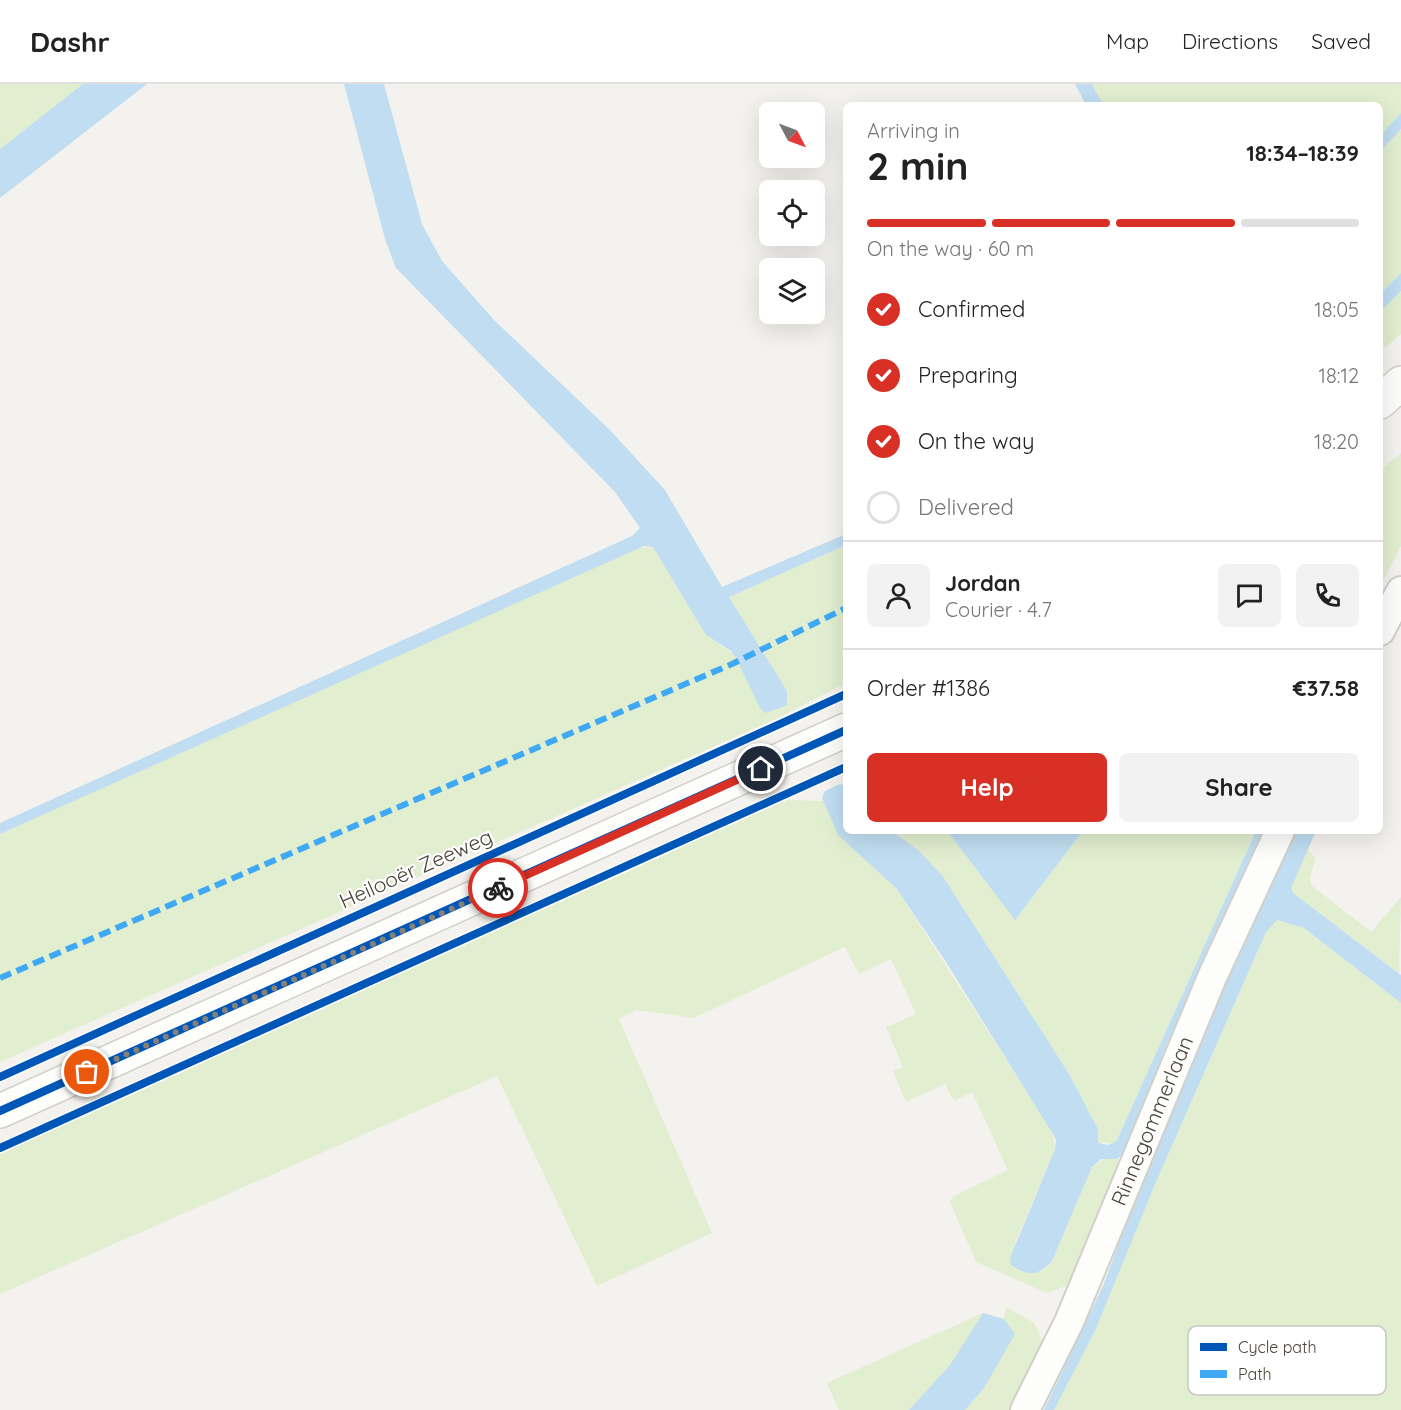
<!DOCTYPE html>
<html lang="en">
<head>
<meta charset="utf-8">
<style>
	body { margin:0; font-family:Quicksand,sans-serif; background:#f2f2f2; color:#222; height:100vh; display:flex; flex-direction:column; font-size:22px; white-space:nowrap }
	* { box-sizing:border-box; margin:0 }
	p { font-size:20px; color:#767676 }
	.icon { flex:none; width:33px; height:33px; fill:none; stroke:currentColor; stroke-width:2; stroke-linecap:round; stroke-linejoin:round }
	.map { position:relative; flex:1; overflow:hidden }
	.panel { position:absolute; left:843px; top:18px; width:540px; height:732px; display:flex; flex-direction:column; background:#fff; border-radius:9px; box-shadow:0 6px 24px #0002 }
	.panel>* { flex:none }
	.needle { width:39px; rotate:131deg }
	.controls { position:absolute; left:759px; top:18px; display:grid; gap:12px }
	.controls a { display:grid; place-items:center; width:66px; height:66px; border-radius:9px; background:#fff; box-shadow:0 6px 24px #0002; font-size:30px }
	.pin { position:absolute; display:grid; place-items:center; width:51px; height:51px; color:#fff; margin:-26px; border:3px solid #fff; border-radius:50%; box-shadow:0 2px 6px #0007 }
	.courier { position:absolute; display:grid; place-items:center; width:60px; height:60px; margin:-30px; border:4px solid #d93025; border-radius:50%; background:#fff; color:#222; box-shadow:0 2px 8px #0007 }
	.overview em { font-style:normal; font-weight:700 }
	.overview div { display:flex; flex-direction:column-reverse }
	.overview { display:flex; align-items:center; justify-content:space-between; height:102px; padding:0 24px }
	h1 { font-size:39px; font-weight:700; line-height:45px }
	.bar { display:grid; grid-template-columns:repeat(4,1fr); gap:9px 6px; align-content:center; height:72px; padding:0 24px }
	.bar i { height:8px; border-radius:4px; background:#e0e0e0 }
	.bar .selected { background:#d93025 }
	.bar p { grid-column:span 4 }
	.line { display:flex; align-items:center; gap:15px; padding:0 24px; border-top:2px solid #e0e0e0 }
	.line div { flex:1 }
	.round { display:grid; place-items:center; flex:none; width:63px; height:63px; border-radius:9px; background:#f2f2f2 }
	ol { padding:0 24px; list-style:none }
	li { display:flex; align-items:center; gap:18px; height:66px }
	li p { margin-inline-start:auto }
	li .icon { padding:6px; border-radius:50%; background:#d93025; color:#fff; stroke-width:4 }
	li:last-child { color:#767676 }
	li i { width:33px; height:33px; border:3px solid #e0e0e0; border-radius:50% }
	.primary-button { display:flex; gap:12px; margin-top:auto; padding:12px 24px }
	.primary-button a { flex:1; height:69px; border-radius:9px; background:#d93025; color:#fff; font-size:24px; font-weight:700; line-height:69px; text-align:center }
	.primary-button a+a { background:#f2f2f2; color:#222 }
	header { display:flex; align-items:center; gap:36px; box-sizing:border-box; height:84px; padding:0 30px; background:#fff; border-bottom:2px solid #e0e0e0 }
	header strong { font-size:28px }
	nav { display:flex; gap:33px; margin-inline-start:auto; font-size:21px }
	.map>svg:first-child { display:block }
</style>
</head>
<body>
<header>
<strong>Dashr</strong>
<nav><a>Map</a><a>Directions</a><a>Saved</a></nav>
</header>
<div class="map">
<svg width="1401" height="1326" viewBox="0 0 1401 1326">
	<rect width="100%" height="100%" fill="#f4f2ee"/>
	<path fill="#e1eecf" d="M0,0H83L0,65Z
		M1092,0H1401V29L1380,52V21H1103Z
		M1401,45V189L1380,210V68Z
		M1401,207V250L1380,268V228Z
		M1401,369V462L1380,503V386Z
		M846,461V599L778,634L0,978V750L636,464L653,463L706,551L787,607L729,513Z
		M787,716L823,717L838,751L897,805L1053,1049L1055,1065L1015,1159L1040,1189L1052,1177L1092,1083L1106,1074L1117,1075L1124,1081L1071,1200L1047,1209L976,1178L950,1118L954,1112L1008,1086L972,1008L954,1017L945,1000L906,1018L893,987L903,983L886,943L916,930L891,875L859,890L845,863L694,934L636,926L619,935L712,1149L597,1202L497,992L0,1210V1070Z
		M892,747H947L1015,836L1083,747H1256L1117,1056L1112,1060L1098,1058V1045L1069,990L942,791L918,766Z
		M1307,766L1316,774L1310,793L1311,801L1371,848L1401,813L1399,889L1293,809L1291,804Z
		M1277,836L1304,844L1401,919V1326H1054L1095,1247L1156,1098L1266,848Z
		M1006,1223L1034,1239L1047,1266L1018,1326H965L984,1304L1014,1250L1004,1235Z
		M983,1229L950,1281L909,1326H839L827,1299Z"/>
	<path fill="#c0ddf1" d="M83,0H147L0,114V65Z
		M344,0H384L422,140L442,177L494,236L610,346L665,406L722,503L846,450V461L729,513L787,607V621L766,629L760,624L736,574L731,567L706,551L653,463L644,462L0,750V739L632,452L640,444L615,408L396,184L385,155Z
		M1075,0H1092L1103,21H1086Z
		M1401,29V45L1380,68V52Z
		M1401,189V207L1380,228V210Z
		M840,700L846,702V747H892L918,766L942,791L1069,990L1098,1045V1058C1106,1062 1110,1062 1117,1056L1256,747H1264L1167,960L1123,1070L1117,1075H1101L1092,1083L1052,1177C1037,1193 1029,1192 1011,1181L1010,1174L1055,1065L1056,1055L946,878L897,805L838,751L822,714L825,707Z
		M947,747H1083L1015,836Z
		M1293,747H1316L1291,804L1293,809L1401,891V919L1304,844L1277,836L1266,848L1156,1098L1095,1247L1054,1326H1044L1103,1202L1134,1119L1228,890Z
		M983,1229L1004,1235L1015,1250L984,1304L965,1326H909L950,1281Z"/>
	<g fill="none" stroke-linecap="round" stroke-linejoin="round">
		<defs>
			<g id="minor">
				<path d="M1380,547L1401,507"/>
				<path id="s1" d="M1025,1326L1069,1238L1213,891L1280,747"/>
			</g>
			<path id="tertiary" d="M1380,318L1401,299
				M0,1027L846,646"/>
		</defs>
		<use href="#minor" stroke="#d2d0cb" stroke-width="32"/>
		<use href="#tertiary" stroke="#d2d0cb" stroke-width="36"/>
		<use href="#minor" stroke="#fdfdfc" stroke-width="28"/>
		<use href="#tertiary" stroke="#fdfdfc" stroke-width="33"/>
		<path stroke="#3fa9f5" stroke-width="6" stroke-dasharray="12 6" stroke-linecap="butt" d="M0,894L732,580L846,524"/>
		<defs>
			<path id="cycleway" d="M0,993L846,610
				M0,1027L846,646
				M0,1064L846,683"/>
		</defs>
		<use href="#cycleway" stroke="#fff" stroke-width="11"/>
		<use href="#cycleway" stroke="#0057b8" stroke-width="8"/>
	</g>
	<g fill="none" stroke-linecap="round" stroke-linejoin="round">
		<path stroke="#868178" stroke-width="6" stroke-dasharray="0 10.8" d="M87,988L498,804"/>
		<path stroke="#d93025" stroke-width="8" d="M498,804L761,685"/>
	</g>
	<g text-anchor="middle" stroke-width="4.5" stroke-linejoin="round" paint-order="stroke">
		<g font-size="21" fill="#4b4439" stroke="#fff">
			<text transform="translate(416 785) rotate(-24)" y="7">Heilooër Zeeweg</text>
			<text dy="7" stroke="none"><textPath href="#s1" startOffset="316">Rinnegommerlaan</textPath></text>
		</g>
	</g>
	<rect x="1188" y="1242" width="198" height="69" rx="9" fill="#fff" stroke="#c9c7c4" stroke-width="1.5"/>
	<rect x="1200" y="1259" width="27" height="8" fill="#0057b8"/>
	<rect x="1200" y="1286" width="27" height="8" fill="#3fa9f5"/>
	<g font-size="16" fill="#4b4439">
		<text x="1238" y="1269">Cycle path</text>
		<text x="1238" y="1296">Path</text>
	</g>
</svg>
<div class="controls">
<a><svg class="needle" viewBox="-14 -14 28 28"><path d="M0-13l5 13h-10z" fill="#e53935"/><path d="M0 13l5-13h-10z" fill="#767676"/></svg></a>
<a><svg class="icon" aria-label="locate" viewBox="0 0 24 24"><circle cx="12" cy="12" r="6"/><path d="M12 2v4M12 18v4M2 12h4M18 12h4"/></svg></a>
<a><svg class="icon" aria-label="layers" viewBox="0 0 24 24"><path d="M12 4l9 5-9 5-9-5zM3 14l9 5 9-5"/></svg></a>
</div>
<div class="pin" style="left:87px;top:988px;background:#ea580c"><svg class="icon" aria-label="bag" viewBox="0 0 24 24"><path d="M5 8h14l-1 12H6zM9 8a3 3 0 0 1 6 0"/></svg></div>
<div class="pin" style="left:761px;top:685px;background:#1f2937"><svg class="icon" aria-label="home" viewBox="0 0 24 24"><path d="M3 11l9-7 9 7M6 9v11h12V9"/></svg></div>
<div class="courier" style="left:498px;top:804px"><svg class="icon" aria-label="bike" viewBox="0 0 24 24"><circle cx="6" cy="16" r="4"/><circle cx="18" cy="16" r="4"/><path d="M6 16l4-8h5l3 8M10 8l3 8H6M13 5h3"/></svg></div>
<section class="panel">
<div class="overview"><div><h1>2 min</h1><p>Arriving in</p></div><em>18:34–18:39</em></div>
<div class="bar"><i class="selected"></i><i class="selected"></i><i class="selected"></i><i></i><p>On the way · 60 m</p></div>
<ol>
<li><svg class="icon" aria-label="check" viewBox="0 0 24 24"><path d="M5 12l5 5 9-10"/></svg>Confirmed<p>18:05</p></li>
<li><svg class="icon" aria-label="check" viewBox="0 0 24 24"><path d="M5 12l5 5 9-10"/></svg>Preparing<p>18:12</p></li>
<li><svg class="icon" aria-label="check" viewBox="0 0 24 24"><path d="M5 12l5 5 9-10"/></svg>On the way<p>18:20</p></li>
<li><i></i>Delivered</li>
</ol>
<div class="line" style="height:108px"><a class="round"><svg class="icon" aria-label="person" viewBox="0 0 24 24"><circle cx="12" cy="8" r="4"/><path d="M4 21q1-7 8-7t8 7"/></svg></a><div><b>Jordan</b><p>Courier · 4.7</p></div><a class="round"><svg class="icon" aria-label="chat" viewBox="0 0 24 24"><path d="M4 5h16v11H9l-5 4z"/></svg></a><a class="round"><svg class="icon" aria-label="phone" viewBox="0 0 24 24"><path d="M5 4h4l2 5-3 2q2 4 5 5l2-3 5 2v4C11 20 4 13 5 4z"/></svg></a></div>
<div class="line" style="height:78px"><div>Order #1386</div><b>€37.58</b></div>
<div class="primary-button"><a>Help</a><a>Share</a></div>
</section>
</div>
</body>
</html>
